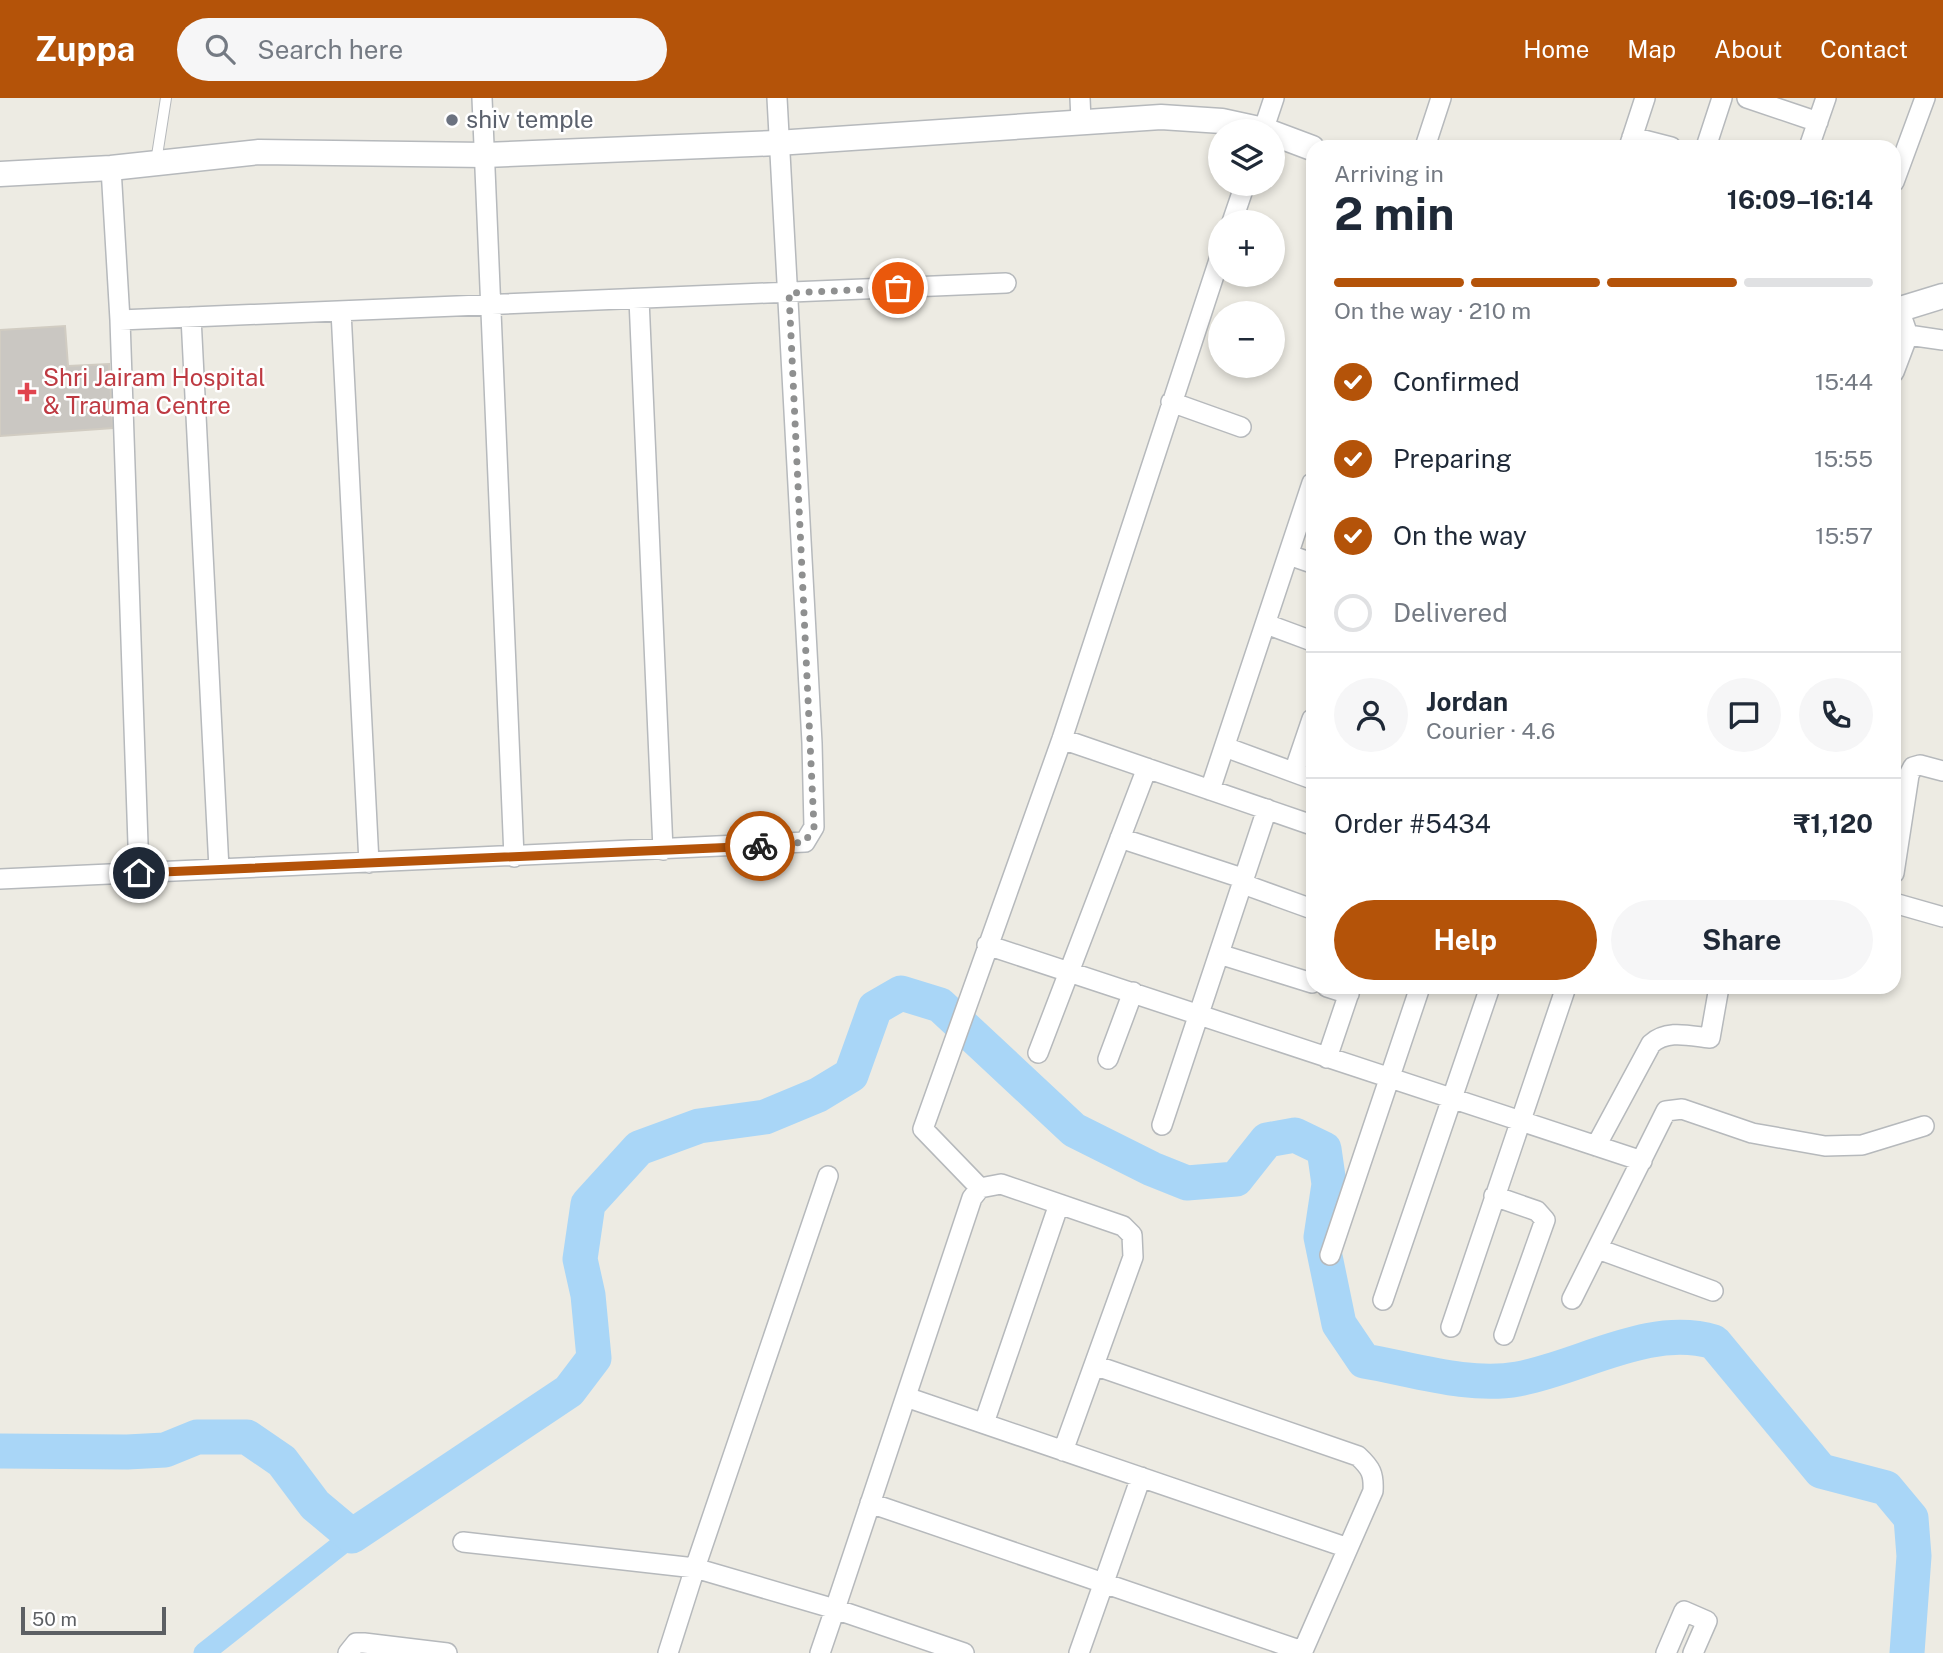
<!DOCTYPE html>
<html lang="en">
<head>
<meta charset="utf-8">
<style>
	body { margin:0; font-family:"Public Sans",sans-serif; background:#f6f6f7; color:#1f2937; height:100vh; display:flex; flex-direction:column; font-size:26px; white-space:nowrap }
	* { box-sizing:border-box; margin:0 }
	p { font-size:23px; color:#747a83 }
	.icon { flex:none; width:38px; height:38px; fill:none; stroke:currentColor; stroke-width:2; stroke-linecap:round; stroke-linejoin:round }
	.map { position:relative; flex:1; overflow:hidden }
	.panel { position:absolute; left:1306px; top:42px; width:595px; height:854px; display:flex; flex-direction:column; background:#fff; border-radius:21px; box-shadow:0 4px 10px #0003 }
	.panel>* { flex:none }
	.controls { position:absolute; left:1208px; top:21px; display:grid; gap:14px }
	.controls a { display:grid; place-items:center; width:77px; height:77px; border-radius:50%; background:#fff; box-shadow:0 4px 10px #0003; font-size:35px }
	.scale { position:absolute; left:21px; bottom:18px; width:145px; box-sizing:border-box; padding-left:7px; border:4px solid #5c5f63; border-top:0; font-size:19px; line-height:24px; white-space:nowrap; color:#5c5f63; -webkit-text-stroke:5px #fff; paint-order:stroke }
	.pin { position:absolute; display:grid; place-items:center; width:60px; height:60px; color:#fff; margin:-30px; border:4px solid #fff; border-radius:50%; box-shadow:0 2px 7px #0007 }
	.courier { position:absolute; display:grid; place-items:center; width:70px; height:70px; margin:-35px; border:5px solid #b45309; border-radius:50%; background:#fff; color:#222; box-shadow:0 2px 9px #0007 }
	.summary em { font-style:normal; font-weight:700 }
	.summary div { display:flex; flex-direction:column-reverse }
	.summary { display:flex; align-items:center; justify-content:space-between; height:119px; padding:0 28px }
	h1 { font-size:46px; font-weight:700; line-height:52px }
	.bar { display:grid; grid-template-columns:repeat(4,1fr); gap:10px 7px; align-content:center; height:84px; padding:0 28px }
	.bar i { height:9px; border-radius:5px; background:#e0e1e3 }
	.bar .active { background:#b45309 }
	.bar p { grid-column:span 4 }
	.line { display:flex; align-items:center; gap:18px; padding:0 28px; border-top:2px solid #e0e1e3 }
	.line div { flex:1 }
	.round { display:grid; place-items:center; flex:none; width:74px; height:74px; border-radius:37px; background:#f6f6f7 }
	ol { padding:0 28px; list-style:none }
	li { display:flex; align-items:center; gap:21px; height:77px }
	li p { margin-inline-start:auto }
	li .icon { padding:7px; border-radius:50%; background:#b45309; color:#fff; stroke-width:4 }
	li:last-child { color:#747a83 }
	li i { width:38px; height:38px; border:4px solid #e0e1e3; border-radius:50% }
	.action { display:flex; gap:14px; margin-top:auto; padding:14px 28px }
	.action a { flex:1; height:80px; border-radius:42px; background:#b45309; color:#fff; font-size:28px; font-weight:700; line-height:80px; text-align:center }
	.action a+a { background:#f6f6f7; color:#1f2937 }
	header { display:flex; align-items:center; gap:42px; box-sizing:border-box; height:98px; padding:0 35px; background:#b45309; color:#fff }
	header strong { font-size:33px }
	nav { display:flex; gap:38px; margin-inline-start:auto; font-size:24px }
	.search { width:490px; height:63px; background:#f6f6f7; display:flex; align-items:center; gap:18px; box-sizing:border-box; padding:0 24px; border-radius:38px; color:#747a83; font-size:26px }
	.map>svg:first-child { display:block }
</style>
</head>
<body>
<header>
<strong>Zuppa</strong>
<div class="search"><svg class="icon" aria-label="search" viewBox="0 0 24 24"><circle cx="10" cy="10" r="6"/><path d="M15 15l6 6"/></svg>Search here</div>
<nav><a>Home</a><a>Map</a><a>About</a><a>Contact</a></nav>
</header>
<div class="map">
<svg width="1943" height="1555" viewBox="0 0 1943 1555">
	<rect width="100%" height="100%" fill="#edebe3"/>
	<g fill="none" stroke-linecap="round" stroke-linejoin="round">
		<path stroke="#a9d6f7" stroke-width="21" d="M204,1555L352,1438"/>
		<path stroke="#a9d6f7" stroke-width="35" d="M0,1353L127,1354L165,1352L197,1339H247L282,1363L315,1407L352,1438L569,1293L594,1260L588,1197L580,1161L588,1106L639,1050L699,1028L765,1019L818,997L851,977L875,910L901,895L940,907L1074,1032L1152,1071L1187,1085L1236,1081L1267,1042L1295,1037L1324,1051L1329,1086L1321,1139L1339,1226L1364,1263C1412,1271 1469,1290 1518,1281C1582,1269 1649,1225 1714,1244L1821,1373L1886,1390L1911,1420L1914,1458L1907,1555"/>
	</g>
	<path fill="#cac7c2" stroke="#d1ccc2" stroke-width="2" d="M65,228L68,268L109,266L113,330L0,338V232Z"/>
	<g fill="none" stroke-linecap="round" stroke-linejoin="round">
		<defs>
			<path id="service" d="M156,64L166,0"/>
			<path id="minor" d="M482,0L514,759
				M1080,0L1081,23
				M1747,0L1818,24
				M1263,33L1274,0
				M1632,39L1671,49
				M1425,49L1441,0
				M1629,49L1645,0
				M1706,49L1722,0
				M1809,49L1826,0
				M111,70L120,222L139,775
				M1894,84L1925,0
				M1232,124L1245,86
				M639,201L663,752
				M1899,211L1908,237L1943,242
				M341,213L369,765
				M191,219L219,771
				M120,222L1006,185
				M1894,274L1908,237
				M1171,304L1241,329
				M1289,457L1312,465
				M1266,526L1312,543
				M1062,641L1312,727
				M1225,649L1312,681
				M1294,674L1312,621
				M1210,692L1312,385
				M1120,740L1239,779L1243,786L1312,811
				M1894,775L1909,677L1913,669L1920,667L1943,673
				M0,781L805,744L814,729L812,645L777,0
				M1894,805L1943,819
				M987,847L1642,1063
				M1219,856L1312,885
				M1327,889L1349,896
				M1038,955L1147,670
				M1327,960L1351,889
				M1108,961L1133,894
				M1162,1027L1267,711
				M1596,1048L1651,946C1667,931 1690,938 1710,940L1719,889
				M980,1090L923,1031L1062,641L1220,159
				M1494,1098L1537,1113L1545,1122L1504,1237
				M1598,1151L1713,1193
				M1330,1157L1420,889
				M1572,1201L1666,1013L1682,1011L1752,1035L1825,1048L1862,1047L1924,1028
				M1383,1202L1490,889
				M1451,1229L1566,889
				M1094,1267L1358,1358C1371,1370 1374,1376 1373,1393L1302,1555
				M906,1299L1348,1450
				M984,1325L1059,1106
				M870,1405L1302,1553
				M463,1444L695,1470L828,1078
				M348,1555L356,1545H364L447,1555
				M668,1555L695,1470L835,1511L972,1100L980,1090L1001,1086L1123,1128L1132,1137L1133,1159L1063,1353
				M820,1555L835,1511L964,1555
				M1079,1555L1141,1379
				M1666,1555L1684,1513L1707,1523L1693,1555"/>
			<path id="tertiary" d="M1272,35L1312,50
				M0,76L111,70L259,54L485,57L777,45L1161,19L1222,23L1268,33
				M1894,213L1943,198"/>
		</defs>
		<use href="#service" stroke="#b6b9bc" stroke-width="12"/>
		<use href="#minor" stroke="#b6b9bc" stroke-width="22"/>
		<use href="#tertiary" stroke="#b6b9bc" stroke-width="27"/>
		<use href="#service" stroke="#fff" stroke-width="10"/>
		<use href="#minor" stroke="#fff" stroke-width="19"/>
		<use href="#tertiary" stroke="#fff" stroke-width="24"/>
	</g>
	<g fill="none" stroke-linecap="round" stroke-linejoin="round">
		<path stroke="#8f9090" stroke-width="7" stroke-dasharray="0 12.6" d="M760,748L805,744L814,729L789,195L898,190"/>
		<path stroke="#b45309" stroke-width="9" d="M139,775L760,748"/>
	</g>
	<circle fill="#6b7280" stroke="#fff" stroke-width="2.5" cx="452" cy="22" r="7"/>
	<path fill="#e0444e" stroke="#fff" stroke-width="2.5" d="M23.5 283.5h7v7h7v7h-7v7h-7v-7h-7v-7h7z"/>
	<g text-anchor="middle" stroke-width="5" stroke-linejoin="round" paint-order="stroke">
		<g font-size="24" fill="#5b616d" stroke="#fff" text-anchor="start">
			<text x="466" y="30">shiv temple</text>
		</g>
		<g font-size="24" fill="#be3a42" stroke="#fff" text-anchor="start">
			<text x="43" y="288">Shri Jairam Hospital<tspan x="43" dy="28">&amp; Trauma Centre</tspan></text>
		</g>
	</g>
</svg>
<div class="controls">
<a><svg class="icon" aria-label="layers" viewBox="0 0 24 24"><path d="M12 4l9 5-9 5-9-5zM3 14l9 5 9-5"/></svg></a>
<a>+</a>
<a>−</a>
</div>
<div class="scale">50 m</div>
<div class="pin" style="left:898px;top:190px;background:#ea580c"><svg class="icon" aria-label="bag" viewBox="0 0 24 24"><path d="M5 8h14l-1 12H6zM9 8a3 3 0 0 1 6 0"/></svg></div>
<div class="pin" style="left:139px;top:775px;background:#1f2937"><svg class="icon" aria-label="home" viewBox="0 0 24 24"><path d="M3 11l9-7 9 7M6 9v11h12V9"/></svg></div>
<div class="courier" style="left:760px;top:748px"><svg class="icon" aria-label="bike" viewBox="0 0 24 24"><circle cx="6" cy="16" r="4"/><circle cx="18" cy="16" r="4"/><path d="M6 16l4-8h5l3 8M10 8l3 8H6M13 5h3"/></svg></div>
<section class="panel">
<div class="summary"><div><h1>2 min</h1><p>Arriving in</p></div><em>16:09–16:14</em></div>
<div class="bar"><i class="active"></i><i class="active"></i><i class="active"></i><i></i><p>On the way · 210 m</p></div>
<ol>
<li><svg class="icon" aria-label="check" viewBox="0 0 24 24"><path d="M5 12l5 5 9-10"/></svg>Confirmed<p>15:44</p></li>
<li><svg class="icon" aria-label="check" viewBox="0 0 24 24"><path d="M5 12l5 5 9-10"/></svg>Preparing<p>15:55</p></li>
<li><svg class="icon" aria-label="check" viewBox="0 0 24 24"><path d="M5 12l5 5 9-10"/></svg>On the way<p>15:57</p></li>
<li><i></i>Delivered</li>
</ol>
<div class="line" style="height:126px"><a class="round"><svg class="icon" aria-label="person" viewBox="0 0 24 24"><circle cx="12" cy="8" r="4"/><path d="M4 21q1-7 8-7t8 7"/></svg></a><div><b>Jordan</b><p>Courier · 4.6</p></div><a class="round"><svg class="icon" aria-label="chat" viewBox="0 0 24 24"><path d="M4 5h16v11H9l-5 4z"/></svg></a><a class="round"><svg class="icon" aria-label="phone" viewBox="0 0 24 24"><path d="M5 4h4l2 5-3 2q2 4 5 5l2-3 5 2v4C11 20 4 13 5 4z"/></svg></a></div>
<div class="line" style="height:91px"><div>Order #5434</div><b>₹1,120</b></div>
<div class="action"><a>Help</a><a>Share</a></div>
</section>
</div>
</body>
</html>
